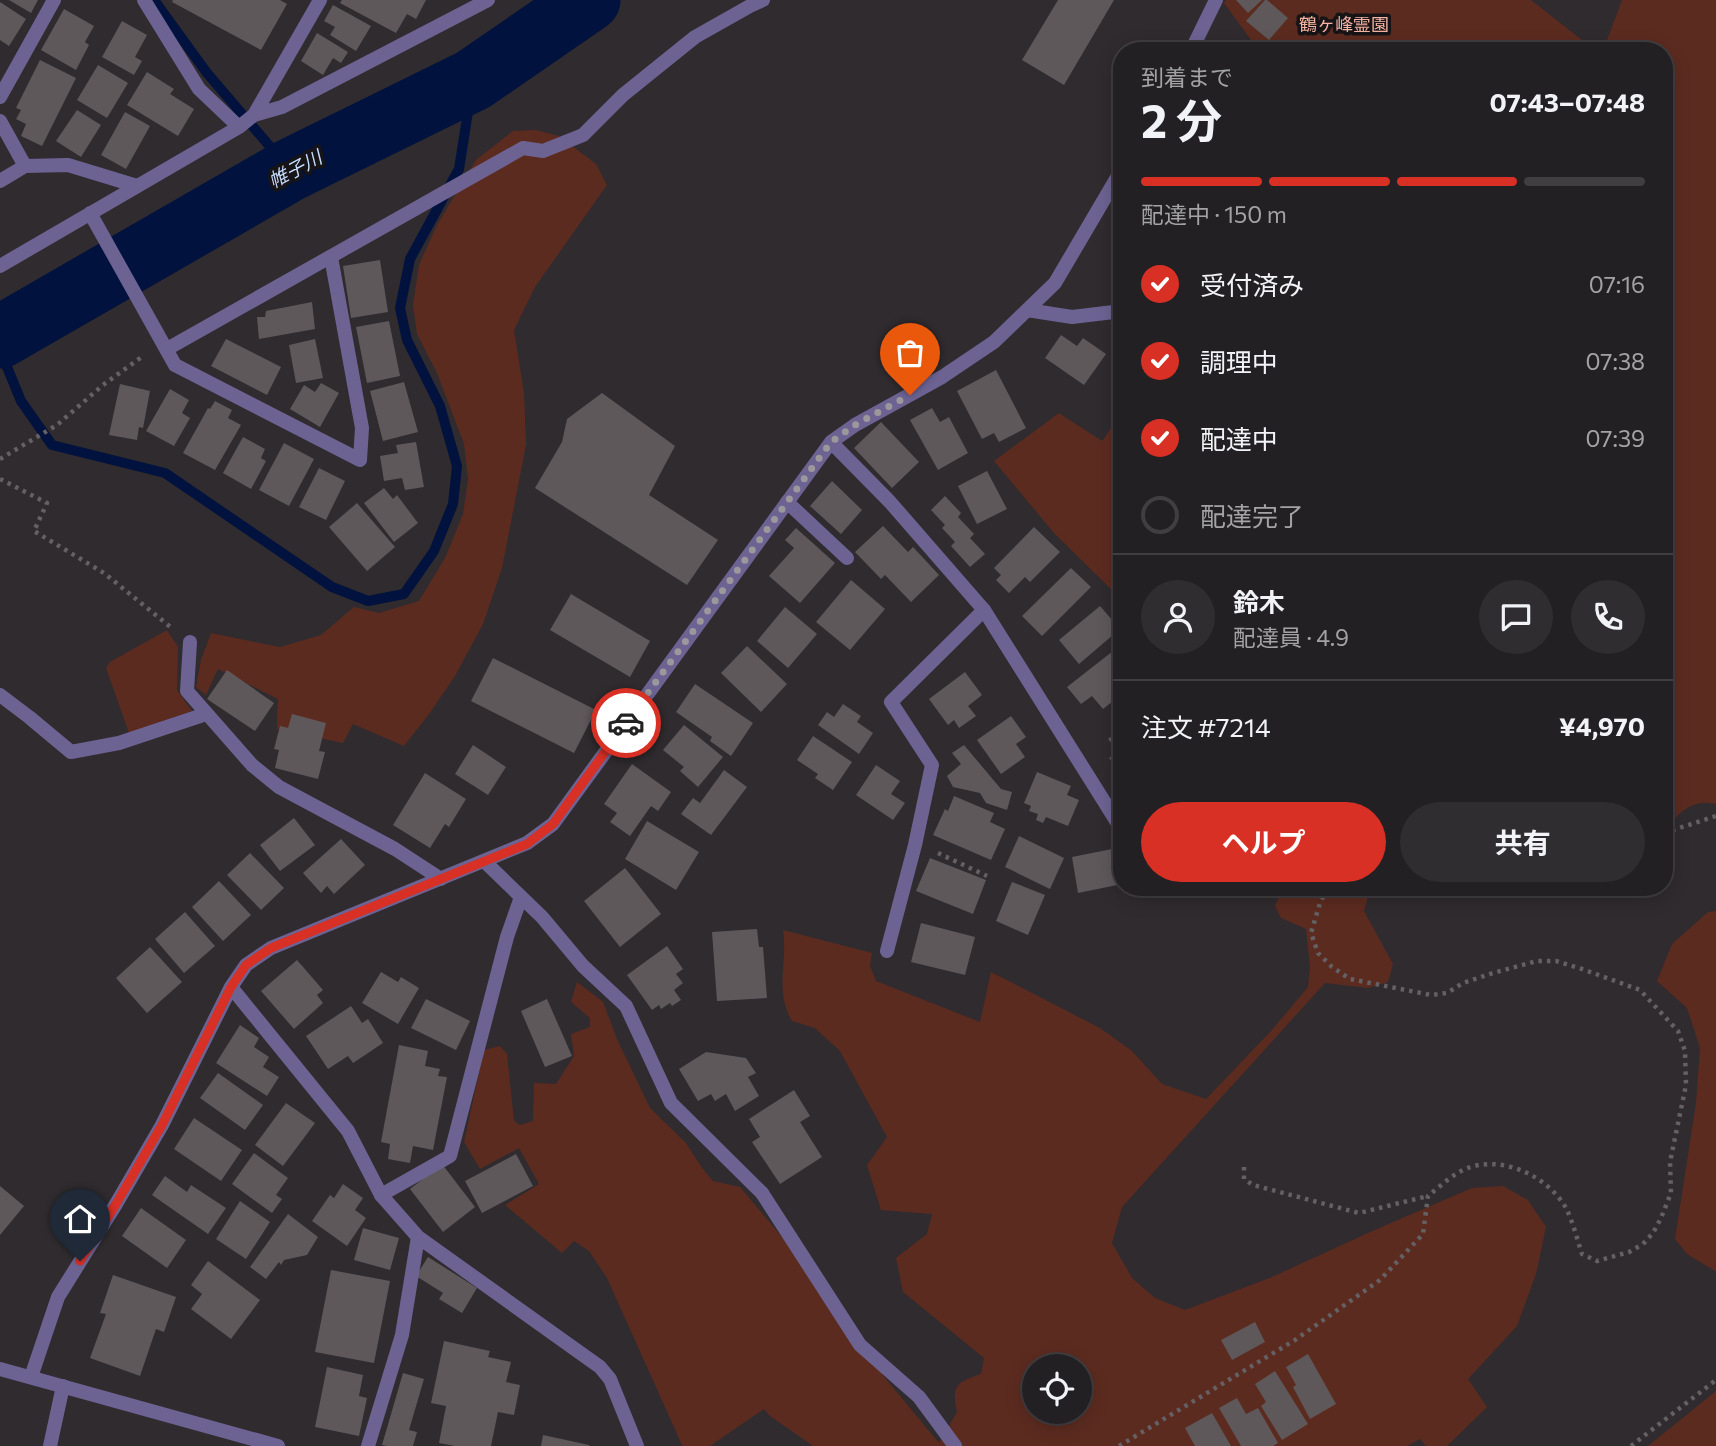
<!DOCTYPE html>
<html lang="ja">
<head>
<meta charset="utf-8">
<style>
	body { margin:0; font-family:Commissioner,"Noto Sans JP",sans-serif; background:#2f2d30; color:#f1f3f6; height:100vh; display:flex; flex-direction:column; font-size:26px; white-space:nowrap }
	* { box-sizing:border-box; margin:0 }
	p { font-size:23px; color:#a3a3a6 }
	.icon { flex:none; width:38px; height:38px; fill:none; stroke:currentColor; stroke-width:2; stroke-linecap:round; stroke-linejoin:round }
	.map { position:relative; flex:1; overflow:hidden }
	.sheet { position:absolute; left:1113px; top:42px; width:560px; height:854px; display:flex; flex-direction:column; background:#232023; border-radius:28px; box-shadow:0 4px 18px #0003,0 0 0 2px #403e41 }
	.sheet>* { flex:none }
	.buttons { position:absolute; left:1022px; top:1354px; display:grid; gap:14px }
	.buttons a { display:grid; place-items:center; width:70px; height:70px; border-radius:50%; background:#232023; box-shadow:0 4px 18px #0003,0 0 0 2px #403e41; font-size:35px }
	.pin { position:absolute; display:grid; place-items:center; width:60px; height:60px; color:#fff; margin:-72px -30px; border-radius:50% 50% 50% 0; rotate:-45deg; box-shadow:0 0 7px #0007 }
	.pin .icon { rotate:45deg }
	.courier { position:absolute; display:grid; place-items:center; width:70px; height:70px; margin:-35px; border:5px solid #d93025; border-radius:50%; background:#fff; color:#222; box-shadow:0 2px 9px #0007 }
	.overview em { font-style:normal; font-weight:700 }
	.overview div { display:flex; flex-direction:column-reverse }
	.overview { display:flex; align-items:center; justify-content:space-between; height:119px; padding:0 28px }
	h1 { font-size:46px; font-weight:700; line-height:52px }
	.bar { display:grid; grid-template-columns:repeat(4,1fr); gap:10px 7px; align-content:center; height:84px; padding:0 28px }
	.bar i { height:9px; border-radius:5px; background:#403e41 }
	.bar .current { background:#d93025 }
	.bar p { grid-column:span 4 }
	.line { display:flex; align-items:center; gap:18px; padding:0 28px; border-top:2px solid #403e41 }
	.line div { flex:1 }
	.round { display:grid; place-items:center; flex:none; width:74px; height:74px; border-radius:37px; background:#2f2d30 }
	ol { padding:0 28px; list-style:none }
	li { display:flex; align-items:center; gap:21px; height:77px }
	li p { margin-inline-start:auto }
	li .icon { padding:7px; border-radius:50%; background:#d93025; color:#fff; stroke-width:4 }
	li:last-child { color:#a3a3a6 }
	li i { width:38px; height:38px; border:4px solid #403e41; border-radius:50% }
	.button { display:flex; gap:14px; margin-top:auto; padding:14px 28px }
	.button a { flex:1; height:80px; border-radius:42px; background:#d93025; color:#fff; font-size:28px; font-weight:700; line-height:80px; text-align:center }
	.button a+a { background:#2f2d30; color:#f1f3f6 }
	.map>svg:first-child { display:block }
</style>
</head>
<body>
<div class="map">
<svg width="1716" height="1446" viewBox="0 0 1716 1446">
	<rect width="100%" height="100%" fill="#2f2b2f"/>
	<path fill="#5c2b20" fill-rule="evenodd" d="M1226,0H1531L1596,51H1259L1224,3Z
		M1622,0H1716V804C1691,798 1676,814 1664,834V51H1603Z
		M536,130L559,136L596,164L607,185L535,287L514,330L524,393L526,445L502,568L483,624L455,676L429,714L404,746L353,724L343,743L277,729L278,699L218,669L206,695L196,687L201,660L211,633L280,647L321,635L354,607L379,613L419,601L445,558L463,514L468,479L464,444L437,373L417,334L413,305L419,265L437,225L476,160L513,131Z
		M1122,412V600L1054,533L994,461L1059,413L1102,441Z
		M167,630L178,647L177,690L192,711L129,733L106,668L110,662Z
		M1290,887H1371L1364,911L1393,964L1388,982L1368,988L1325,983L1122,1207L1112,1243L1132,1278L1155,1298L1185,1310L1272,1277L1370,1232L1472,1188L1503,1186L1528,1200L1546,1227L1536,1274L1517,1326L1468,1379L1487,1407L1447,1446H1426L1420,1439L1407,1446H813L770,1416L764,1409L710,1446H684L682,1445L607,1278L589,1251L574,1241L562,1253L505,1205L539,1184L519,1148L480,1169L464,1142L484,1050L500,1046L507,1054L514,1121L520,1125L533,1121L534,1083L556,1084L574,1056L571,1034L590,1027V1018L571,1002L577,982L603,1002L617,1039L650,1108L686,1143L702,1168L713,1181L740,1187L835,1300L885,1378L939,1443L957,1412C951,1386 957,1382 981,1374L984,1358L903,1292L896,1258L927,1234L932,1214L881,1210L867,1165L887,1137L840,1051L815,1028L792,1021C774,990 788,963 783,930L872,953L870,966L876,981L980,1022L991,972L1100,1028L1132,1051L1162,1084L1206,1099L1271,1031L1308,987L1310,967L1306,929L1281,918L1275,906L1280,895ZM1034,1367H1080V1412H1034Z
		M1716,911V1271H1715L1687,1254L1675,1239L1696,1103L1700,1048L1687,1008L1657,981L1672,944L1708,912Z
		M1716,1391V1446H1648Z"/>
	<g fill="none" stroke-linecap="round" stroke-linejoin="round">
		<path stroke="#00123d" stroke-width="10" d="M154,0L207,73L290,170
			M0,350L21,401L52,445L165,473L332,587L368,601L404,594L434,551L453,504L457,466L440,406L407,340L400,308L410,259L459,169L473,80"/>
		<path stroke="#00123d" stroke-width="63" d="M0,337L290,170L473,80L589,0"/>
	</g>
	<path fill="#5e585a" d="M9,0H38L31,13Z
		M173,0H280L287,4L261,50L172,2Z
		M342,0H426L416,19L407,14L396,33L340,3Z
		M1058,0H1114L1064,85L1022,60Z
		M1236,0H1262L1248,13Z
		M1265,0H1267L1288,18L1269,40L1246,21Z
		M0,2L26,19L9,46L0,40Z
		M333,5L371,26L356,51L330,35L335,27L324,21Z
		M64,9L94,26L85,42L89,45L76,70L41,50Z
		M122,21L147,35L135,57L142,61L134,75L102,57Z
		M317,33L348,52L341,63L333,58L323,75L301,61Z
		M40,60L76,78L42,146L21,136L26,124L16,119L21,110L16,108Z
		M98,65L128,83L107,118L77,100Z
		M147,72L174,89L170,94L194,109L178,136L127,105Z
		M77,110L101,125L81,157L56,141Z
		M125,112L150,126L126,169L101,155Z
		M380,260L388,312L351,318L343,266Z
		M312,302L315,329L259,339L257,317H265L266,311Z
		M389,321L400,376L367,383L356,327Z
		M1061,335L1077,346L1083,338L1106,354L1084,385L1045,358Z
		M226,339L281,367L267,395L211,366Z
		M315,339L323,378L296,383L289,345Z
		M996,370L1026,428L999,442L994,433L982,439L957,391Z
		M404,382L418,432L383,441L370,391Z
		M321,383L339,393L320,427L290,409L304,385L315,392Z
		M120,384L150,391L143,428L139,427L137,440L109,435Z
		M170,389L189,400L182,413L190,418L174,446L146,431Z
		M602,393L675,446L649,495L718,540L687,585L535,488L562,442L567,419Z
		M215,401L232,410L228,418L241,425L215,470L183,453L208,408L210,409Z
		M932,408L940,422L949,417L968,453L938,470L910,420Z
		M881,422L919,462L892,488L854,448Z
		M243,437L265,449L261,458L266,461L251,489L223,473Z
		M416,442L424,487L405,490L402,478L384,481L380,456L398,453L396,445Z
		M284,443L314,459L289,506L259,490Z
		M319,468L345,481L326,520L299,507Z
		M987,471L1007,509L977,524L958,486Z
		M832,481L862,510L841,534L810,506Z
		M384,488L393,499L397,495L418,523L394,542L364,503Z
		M945,496L961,513L958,517L974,534L970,538L985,554L970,567L951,546L955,542L942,528L945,525L931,510Z
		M357,503L395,547L367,571L329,527Z
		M883,526L908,552L913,547L939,575L911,602L885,575L881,579L855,552Z
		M1034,527L1060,552L1030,582L1025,577L1009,593L996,580L1001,575L994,568Z
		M796,528L835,563L800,603L769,576L794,548L785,540Z
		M1071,568L1091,587L1042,636L1022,616Z
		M851,580L885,609L850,650L816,622Z
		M571,594L650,641L630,677L550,630Z
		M1100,606L1120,629L1079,664L1059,640Z
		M785,607L817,634L788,668L757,641Z
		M1122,644V694L1103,709L1092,696L1081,704L1067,687Z
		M747,646L787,684L761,712L721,673Z
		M493,658L596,710L574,753L471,701Z
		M227,670L274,703L255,731L207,699Z
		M965,672L982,695L968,706L976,716L959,728L954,720L948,725L929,699Z
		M695,684L753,723L731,756L710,741L712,737L676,712Z
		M843,704L861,716L857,722L873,733L859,754L818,725L827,712L834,717Z
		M292,714L326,723L319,751L325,752L318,779L275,768L279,750L274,749L280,726L288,728Z
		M1011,716L1026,737L1016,744L1025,757L1001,774L977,740Z
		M684,725L723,757L698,787L680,771L684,767L663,750Z
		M1122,728V774L1109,758L1118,751L1108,739Z
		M813,736L852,762L833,790L815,778L818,774L797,760Z
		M473,745L506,767L488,795L455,774Z
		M964,745L1001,789L1012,792L1007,810L986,803L980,793L953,787L947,776L961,764L952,753Z
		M632,764L671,792L658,811L651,806L630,836L610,822L617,813L604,804Z
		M876,765L900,781L891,794L905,803L893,820L856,795Z
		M724,770L747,787L711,835L681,814L693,798L700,803Z
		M1037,772L1071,786L1067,795L1079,800L1068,826L1046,817L1043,823L1036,820L1038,814L1029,811L1031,806L1024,803Z
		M425,773L466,799L449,827L445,824L430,848L393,825Z
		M954,796L994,813L990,822L1005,829L991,860L933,835L945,809L948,811Z
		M294,818L315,845L280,871L260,845Z
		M647,821L699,852L676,890L625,859Z
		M1019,836L1064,858L1050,889L1005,867Z
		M341,839L365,865L334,894L327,886L321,893L303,873Z
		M1122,847V884L1078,893L1072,857Z
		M250,853L284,888L261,910L227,875Z
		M930,858L986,880L973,914L916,891Z
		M625,868L661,914L620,947L584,901Z
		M219,881L251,915L223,941L192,907Z
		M1012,882L1045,895L1028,935L996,921Z
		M185,912L215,946L184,973L155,939Z
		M921,923L975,937L965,975L911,962Z
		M757,929L759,947H763L767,998L717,1001L712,932Z
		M667,946L683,969L676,974L683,983L674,990L681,1000L672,1006L670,1003L661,1009L659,1005L652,1010L627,975Z
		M150,947L182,982L147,1013L116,978Z
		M297,960L323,990L317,995L323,1003L294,1029L261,991Z
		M381,972L398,982L401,977L419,988L398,1024L362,1003Z
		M426,999L470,1021L456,1050L411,1028Z
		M547,999L572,1056L545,1067L521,1011Z
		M351,1006L362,1023L368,1019L383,1043L353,1063L348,1056L328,1069L306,1036Z
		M240,1025L259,1038L254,1047L269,1057L263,1067L279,1077L267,1096L216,1063Z
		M399,1045L428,1051L425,1066L440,1069L438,1076L447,1077L433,1150L413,1146L410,1163L388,1159L390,1144L381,1142Z
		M706,1052L746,1058L756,1073L748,1077L759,1096L735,1111L726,1094L715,1101L711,1094L698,1101L679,1069Z
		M218,1073L263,1105L245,1130L200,1098Z
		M794,1090L810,1116L800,1122L822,1157L780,1184L752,1142L760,1137L749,1119Z
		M286,1103L315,1123L283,1166L255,1145Z
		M194,1118L242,1150L221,1181L174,1149Z
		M254,1153L288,1178L276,1195L282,1199L272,1213L232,1184Z
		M516,1154L533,1186L482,1213L465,1181Z
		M442,1164L475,1207L443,1232L410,1189Z
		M165,1176L187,1192L191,1185L226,1208L208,1234L152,1195Z
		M343,1184L363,1198L355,1210L366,1218L347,1246L312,1221L330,1195L334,1198Z
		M0,1186L24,1206L0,1235Z
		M240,1201L270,1222L246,1259L216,1239Z
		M141,1208L186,1240L167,1268L122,1236Z
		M288,1214L318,1237L307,1255L284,1260L281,1265L279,1262L266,1279L250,1267Z
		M363,1228L399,1238L390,1270L354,1260Z
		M428,1257L477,1288L462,1313L439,1299L443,1293L416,1276Z
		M208,1261L260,1300L231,1339L191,1309L202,1294L191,1285Z
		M331,1270L390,1281L374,1363L315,1352Z
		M113,1275L176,1297L164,1332L156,1329L140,1376L90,1358L106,1314L100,1313Z
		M1255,1322L1265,1342L1232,1360L1221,1340Z
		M444,1341L490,1351L488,1357L511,1362L506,1382L520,1385L514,1415L498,1412L491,1446H455L439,1443L446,1406L431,1403Z
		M1308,1354L1336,1404L1310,1419L1293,1387L1296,1385L1286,1367Z
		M327,1367L363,1375L359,1396L367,1398L359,1436L315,1427Z
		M1275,1371L1308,1424L1282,1440L1261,1406L1266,1402L1255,1384Z
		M403,1373L424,1379L409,1430L417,1432L413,1446H387L382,1445Z
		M1237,1398L1246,1414L1258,1408L1278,1443L1273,1446H1241L1219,1408Z
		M1212,1413L1231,1446H1195L1185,1428Z
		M543,1435L589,1445V1446H541Z"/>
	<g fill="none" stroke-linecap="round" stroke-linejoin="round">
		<path stroke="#646064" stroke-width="4.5" stroke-dasharray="3.5 5" stroke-linecap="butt" d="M0,459L57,425L103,385L143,356
			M0,479L47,503L34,531L104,573L173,629
			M1664,833L1716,816
			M938,853L987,876
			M1244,1167V1179L1253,1185L1359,1213L1428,1196
			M1119,1446L1295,1340L1380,1280L1423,1234L1428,1196C1439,1187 1451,1176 1463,1170C1499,1153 1547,1175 1566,1208C1573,1222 1577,1239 1582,1254L1597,1261L1629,1252L1643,1244L1653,1233L1661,1218L1671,1193L1670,1162L1686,1085L1685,1051L1678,1031L1640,990L1582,969L1556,961H1537L1493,973L1463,983L1447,993L1431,995L1350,979L1332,967L1318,953L1311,933L1320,903L1328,887
			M1631,1446L1716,1380"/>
		<path stroke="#6d6393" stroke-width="14" d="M0,97L54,0
			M0,121L25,166
			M0,181L25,166L68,165L137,186
			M787,502L847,558
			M190,642L187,691L252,765L279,787L395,849L441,879
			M0,695L29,717L71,752L119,743L206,714
			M887,951L915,845L932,765L891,702L984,610
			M762,1193L860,1345L919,1397L955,1446
			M381,1195L450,1156L507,937L521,897"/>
		<path stroke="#6d6393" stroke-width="14" d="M144,0L199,89L239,127
			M1191,51L1216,0
			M254,115L320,0
			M90,213L175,365L360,460L362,428L331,257
			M0,266L239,127L254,115L282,107L488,0
			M1027,310L1072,317L1122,311
			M167,349L523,148L543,151L583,135L623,95L695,37L750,6L763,0
			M831,442L890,502L984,610L1122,830
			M484,861L542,917L583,966L626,1006L671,1103L762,1193
			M231,987L348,1131L381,1195L418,1237L600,1367L610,1379L637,1446
			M31,1377L58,1297L116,1204L162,1125L231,987L246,965L271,948L527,843L553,824L831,442L855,425L942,377L994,342L1055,283L1122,169
			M50,1446L63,1386
			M368,1446L402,1335L418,1237"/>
		<path stroke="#6d6393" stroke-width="14" d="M0,1369L278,1446"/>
	</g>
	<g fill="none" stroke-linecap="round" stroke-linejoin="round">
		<path stroke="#9b989b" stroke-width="7" stroke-dasharray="0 12.6" d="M626,723L831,442L855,425L910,395"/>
		<path stroke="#d93025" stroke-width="9" d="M80,1261L116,1204L162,1125L231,987L246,965L271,948L527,844L553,824L626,723"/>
	</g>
	<g text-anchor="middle" stroke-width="7" stroke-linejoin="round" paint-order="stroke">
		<g font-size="18" fill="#f6b3a2" stroke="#161416">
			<text x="1344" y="31">鶴ヶ峰霊園</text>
		</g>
		<g font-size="19" font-style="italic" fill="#c5dbff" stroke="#161416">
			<text transform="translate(295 169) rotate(-28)" y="7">帷子川</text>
		</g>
	</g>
</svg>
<div class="buttons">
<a><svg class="icon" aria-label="locate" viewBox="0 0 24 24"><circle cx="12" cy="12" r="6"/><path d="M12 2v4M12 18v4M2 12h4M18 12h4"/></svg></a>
</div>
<div class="pin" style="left:910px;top:395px;background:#ea580c"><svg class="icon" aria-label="bag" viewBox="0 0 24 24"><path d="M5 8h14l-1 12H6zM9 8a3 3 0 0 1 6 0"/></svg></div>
<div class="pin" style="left:80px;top:1261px;background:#1f2937"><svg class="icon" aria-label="home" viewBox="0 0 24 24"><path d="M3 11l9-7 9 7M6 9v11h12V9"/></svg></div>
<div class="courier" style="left:626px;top:723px"><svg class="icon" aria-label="car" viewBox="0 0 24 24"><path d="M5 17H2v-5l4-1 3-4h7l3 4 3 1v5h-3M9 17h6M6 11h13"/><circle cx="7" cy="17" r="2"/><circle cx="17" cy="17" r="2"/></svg></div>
<section class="sheet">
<div class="overview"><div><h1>2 分</h1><p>到着まで</p></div><em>07:43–07:48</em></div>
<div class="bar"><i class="current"></i><i class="current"></i><i class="current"></i><i></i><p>配達中 · 150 m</p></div>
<ol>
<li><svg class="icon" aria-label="check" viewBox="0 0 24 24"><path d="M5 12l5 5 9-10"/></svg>受付済み<p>07:16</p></li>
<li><svg class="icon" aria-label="check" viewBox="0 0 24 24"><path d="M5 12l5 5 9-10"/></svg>調理中<p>07:38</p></li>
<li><svg class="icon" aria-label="check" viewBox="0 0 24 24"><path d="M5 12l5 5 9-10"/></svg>配達中<p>07:39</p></li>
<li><i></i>配達完了</li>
</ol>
<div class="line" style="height:126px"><a class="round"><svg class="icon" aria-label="person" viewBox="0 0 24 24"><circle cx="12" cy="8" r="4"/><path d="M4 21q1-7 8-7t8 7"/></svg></a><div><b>鈴木</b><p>配達員 · 4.9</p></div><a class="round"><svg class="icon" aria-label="chat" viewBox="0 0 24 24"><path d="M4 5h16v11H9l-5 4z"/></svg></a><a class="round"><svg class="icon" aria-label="phone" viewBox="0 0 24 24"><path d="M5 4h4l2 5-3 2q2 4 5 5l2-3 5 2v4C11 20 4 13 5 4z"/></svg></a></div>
<div class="line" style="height:91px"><div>注文 #7214</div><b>¥4,970</b></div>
<div class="button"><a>ヘルプ</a><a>共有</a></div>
</section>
</div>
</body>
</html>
